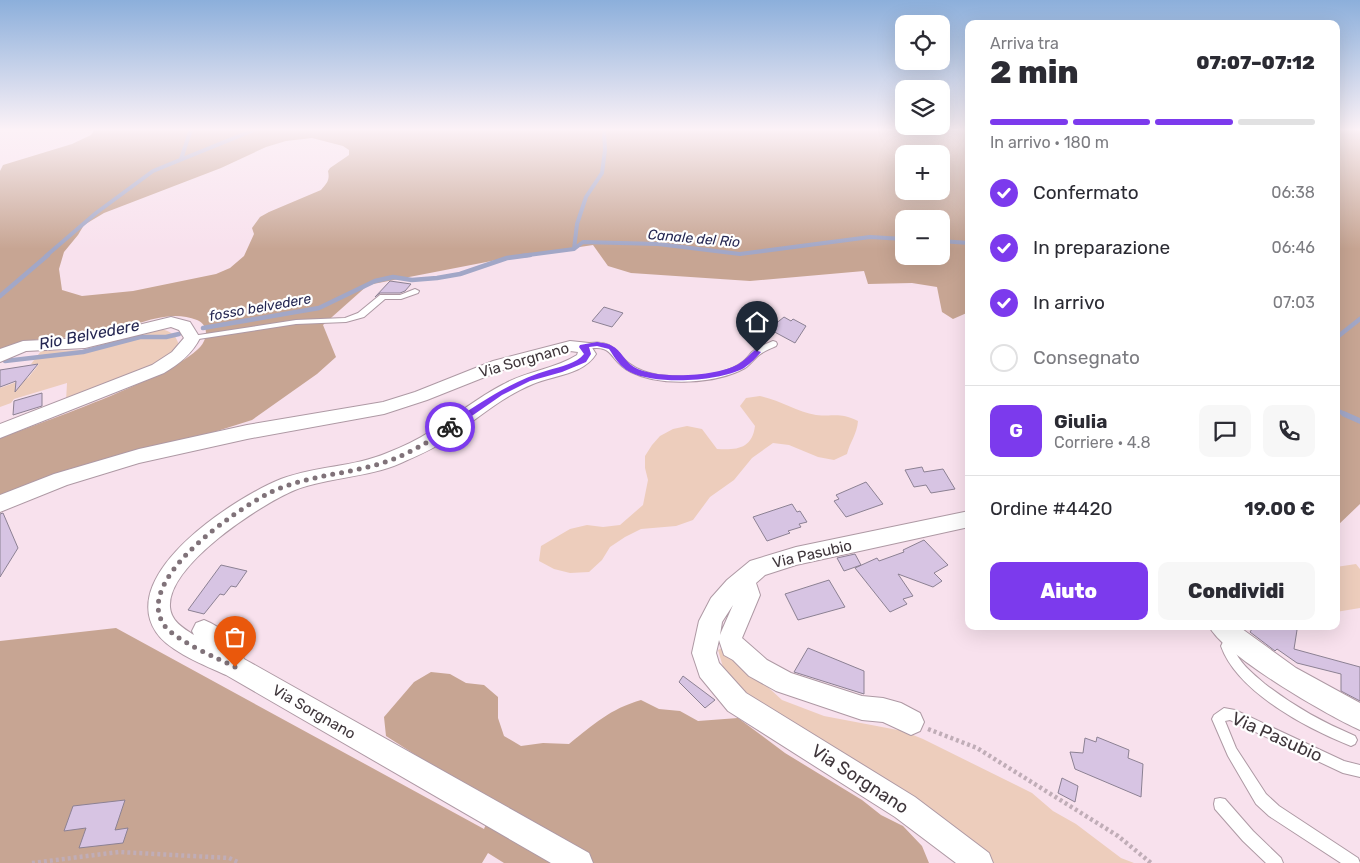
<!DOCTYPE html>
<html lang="it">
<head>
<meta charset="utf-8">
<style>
	body { margin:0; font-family:Rubik,sans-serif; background:#f7f7f7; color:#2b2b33; height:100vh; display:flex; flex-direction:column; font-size:19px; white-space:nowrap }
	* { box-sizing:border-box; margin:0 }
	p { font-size:16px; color:#7c7c81 }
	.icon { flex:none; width:28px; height:28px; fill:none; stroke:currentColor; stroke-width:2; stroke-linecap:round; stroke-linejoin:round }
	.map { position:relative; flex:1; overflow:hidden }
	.side { position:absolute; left:965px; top:20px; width:375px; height:610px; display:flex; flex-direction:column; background:#fff; border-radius:10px; box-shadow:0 5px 20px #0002 }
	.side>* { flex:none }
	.controls { position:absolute; left:895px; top:15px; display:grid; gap:10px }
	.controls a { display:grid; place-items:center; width:55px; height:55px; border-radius:10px; background:#fff; box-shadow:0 5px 20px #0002; font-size:25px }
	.pin { position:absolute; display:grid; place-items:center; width:42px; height:42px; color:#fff; margin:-51px -21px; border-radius:50% 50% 50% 0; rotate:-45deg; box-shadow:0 0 5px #0007 }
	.pin .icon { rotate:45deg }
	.courier { position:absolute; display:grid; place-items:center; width:50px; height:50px; margin:-25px; border:4px solid #7c3aed; border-radius:50%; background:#fff; color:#222; box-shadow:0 1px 6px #0007 }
	.head em { font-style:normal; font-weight:800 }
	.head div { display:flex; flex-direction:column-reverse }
	.head { display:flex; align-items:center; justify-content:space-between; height:85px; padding:0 25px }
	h1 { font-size:32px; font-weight:800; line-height:38px }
	.bar { display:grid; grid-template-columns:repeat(4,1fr); gap:8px 5px; align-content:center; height:60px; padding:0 25px }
	.bar i { height:6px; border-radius:4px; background:#e1e1e2 }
	.bar .on { background:#7c3aed }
	.bar p { grid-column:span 4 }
	.line { display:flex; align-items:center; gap:12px; padding:0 25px; border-top:1px solid #e1e1e2 }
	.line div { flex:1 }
	.round { display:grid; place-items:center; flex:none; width:52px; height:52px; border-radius:10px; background:#f7f7f7 }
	ol { padding:0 25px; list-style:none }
	li { display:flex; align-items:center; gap:15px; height:55px }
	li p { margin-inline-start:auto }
	li .icon { padding:5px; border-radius:50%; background:#7c3aed; color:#fff; stroke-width:4 }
	li:last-child { color:#7c7c81 }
	li i { width:28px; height:28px; border:2px solid #e1e1e2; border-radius:50% }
	.primary-button { display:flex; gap:10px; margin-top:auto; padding:10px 25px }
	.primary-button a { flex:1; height:58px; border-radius:10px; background:#7c3aed; color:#fff; font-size:20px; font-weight:800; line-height:58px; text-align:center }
	.primary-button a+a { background:#f7f7f7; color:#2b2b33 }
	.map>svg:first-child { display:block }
</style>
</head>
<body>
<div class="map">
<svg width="1360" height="863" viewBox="0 0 1360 863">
	<rect width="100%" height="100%" fill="#f8e1ed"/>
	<path fill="#edcdbc" d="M155,329C168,329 176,333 179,346L164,360L66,401L67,383L14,399L11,403L0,407V388L28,378L39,364H31L41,351L82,350Z
		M760,396C780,400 797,412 816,415C835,417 839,412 858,421C857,434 850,442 847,454L834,460L818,457L789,445L773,443L752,458L734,480L710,497L693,520L676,526L641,529L625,537L610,547L602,560L589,572L570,573L554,569L539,561L541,546L570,529L587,525L603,527L620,525L643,505L648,480L645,468V456L652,445L660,436L673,429L687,426L702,429L717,449C737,450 752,449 755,426L740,406L746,398Z
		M1356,564L1360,569V608L1336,612V567Z
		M724,647L782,700L824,716L903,731L923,739L1032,793L1053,811L1076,824L1121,858L1134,863H992L946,820L758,707L725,674L718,650Z"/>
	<path fill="#c7a593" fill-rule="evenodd" d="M95,129H969V312L953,319L942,312L937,287L912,283L868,284L864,271L750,281L631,273L608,266L593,245L507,258L368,285L323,325L336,357L317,374L252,420L195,438L69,469L0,497V438C35,425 192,371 204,341C208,332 206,324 197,320C164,307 130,330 97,335C80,338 62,337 44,339C29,340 14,344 0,349V171L3,165L72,144L91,135ZM312,138L343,146L349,150V155L330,168L328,171C330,180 327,183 321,190L269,212L260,217L252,228L254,234L244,256L230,268L216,274L133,291L82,296L62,290L59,269L64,252L78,235L84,225L104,213L221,168L266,147L286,141ZM904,154H941V191H904ZM904,219H941V256H904Z
		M1336,129H1360V504L1336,527Z
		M116,628L484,829L495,803L461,784L386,736L384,717L414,682L431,672L450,674L466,683L484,685L498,697V718L504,736L521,746L543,743L569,744C594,724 610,709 641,700L659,709L680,711L698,721L738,718L785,753L862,800L881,815L903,826L922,846L929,863H504L488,853L482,863H0V641Z"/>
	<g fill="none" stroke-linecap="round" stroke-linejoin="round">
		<path stroke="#a2a7c7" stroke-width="4" d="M181,159L191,129
			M941,241L969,243
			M574,249L583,242L658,244L740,254L870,237L904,239
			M46,256L96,213L153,171L256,129
			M521,256L574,249L577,224L586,197L602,173L605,150L604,129"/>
		<path stroke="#a2a7c7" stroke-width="4.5" d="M0,296L48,255
			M203,328L319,308L375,281L393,277L412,280L437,278L460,274L507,258L530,255
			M1336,338L1360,319
			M5,361L83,352L140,337H166L179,334
			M1336,410L1347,415"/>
		<path stroke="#a2a7c7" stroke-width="5.5" d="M1344,414L1360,421"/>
	</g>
	<path fill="#d7c4e3" stroke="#8c8193" d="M390,281L411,284L405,291L400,293H380L375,297Z
		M604,307L623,313L612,327L592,321Z
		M784,317L791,321L793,319L806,326L795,343L769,329Z
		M38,364L15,392L16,381L0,387V370Z
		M42,393V406L13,415L14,401Z
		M922,467L924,472L943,469L955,489L931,493L926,485L914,487L905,470Z
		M866,482L883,504L846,517L834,501L839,499L836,495Z
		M792,504L797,512L800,511L807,522L799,524L801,527L788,531L790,533L767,541L753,517Z
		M3,513L18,548L0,577V514Z
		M924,540L948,565L934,573L942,581L933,587L898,574L913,596L903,599L907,604L890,612L855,568L877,558L879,561L904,552L903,550Z
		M855,554L861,565L844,571L837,558Z
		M221,565L247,571L236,587L231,586L224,595L220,594L204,614L188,610Z
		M829,580L845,607L798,620L785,594Z
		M1254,626H1292L1297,630L1294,649L1360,667V701L1341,691V674L1297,663L1277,649L1275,651L1250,632Z
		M808,648L864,671V694L794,672Z
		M683,676L715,700L705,708L679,682Z
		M1097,737L1129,750L1128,758L1143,764L1141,797L1075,769L1070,752L1083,753L1085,738L1096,742Z
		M1062,778L1078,786L1075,802L1058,793Z
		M125,800L115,830L128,828L123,843L79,848L86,828L64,831L73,806Z"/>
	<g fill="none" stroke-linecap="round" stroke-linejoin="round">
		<defs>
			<path id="service" d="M415,289L419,291L418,293L401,299H385L364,317L346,322L296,324L192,340L188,338L192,336L296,320L345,318L358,313L380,295H400Z
				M773,341L776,342L777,344L776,346C770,349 764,351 759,355C754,359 750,365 745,368C716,384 661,387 631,372C607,361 617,342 583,350L579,347L580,345C593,342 606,340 616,350C621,355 624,360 630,364C638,370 648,373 658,375C682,378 722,377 741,363C746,360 749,355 752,352C758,347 766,344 773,341Z
				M1232,631L1236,632L1237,636L1233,646C1238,662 1252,673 1265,684C1293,706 1322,722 1355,736L1357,740L1355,744L1351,746C1308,729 1237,692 1221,646L1228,632Z
				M1224,708L1235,710L1344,761L1360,765V777L1343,773L1230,720L1225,721L1236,748L1266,794L1279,806L1358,858L1360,863H1341L1269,816L1256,804L1228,756L1212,719L1214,715Z
				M1220,798L1225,799L1253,831L1281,858L1283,863H1266L1243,841L1215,809L1214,804L1215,799Z"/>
			<path id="minor" d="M171,317L190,322L200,338C192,354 179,364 164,373L0,438V424L152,365L172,352L184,338L179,330L171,327L85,348L26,351L0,362V349L23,341L85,338Z
				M570,341L589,343L596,354C583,375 554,375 533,384C501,397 476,420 448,439C433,449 417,456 401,463C367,478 329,477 295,490C261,504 167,565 170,607C171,621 183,628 194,635L192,631L196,623L204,620C222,627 238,642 244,659L589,853L593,863H551L226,675C206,666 168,651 156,632C117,573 236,497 281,479C315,466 354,467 387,453C402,447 417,440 431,431C456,416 478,397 504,384C527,371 555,369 577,355L578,352L570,351L505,369L427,400L384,414L247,439L139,463L67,485L0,512V495L54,474L139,449L247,425L383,402L415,392L493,361Z
				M969,511V527L796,565L765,575L756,583L760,595L742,638L767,660L791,673L862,696L883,698L901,703L920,713L924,722L920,731L911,735L883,722L862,720L776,691L749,676L733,660L724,655L719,640L716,653L719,663L746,693L915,797L989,853L993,863H956L895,817L728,711L700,677L692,653L699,621L711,598L727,580L750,561L796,547ZM733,605L722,630L720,635L722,622Z
				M1209,626H1238L1296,668L1360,703V730C1328,716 1223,655 1209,626Z"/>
		</defs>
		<use href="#service" stroke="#ae99a4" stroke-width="2"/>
		<use href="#minor" stroke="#ae99a4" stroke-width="2"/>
		<path stroke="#c0adb7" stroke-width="4.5" stroke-dasharray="3 3" stroke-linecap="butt" d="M928,729L977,748L1118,836L1151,863
			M32,863L119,852L229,858L240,863"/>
		<use href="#service" fill="#fff" fill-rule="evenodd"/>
		<use href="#minor" fill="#fff" fill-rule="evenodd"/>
	</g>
	<linearGradient id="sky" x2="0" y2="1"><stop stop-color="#8cafdb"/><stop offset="0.52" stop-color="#fcf2f7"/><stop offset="1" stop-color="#fcf2f7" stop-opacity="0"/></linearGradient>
	<rect width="1360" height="249" fill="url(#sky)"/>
	<path fill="#7c3aed" d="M597,342C602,343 608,343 612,346C621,350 625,362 634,367C655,380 720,377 740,363C745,360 750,354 755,350L761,352C757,357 750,364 744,368C719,382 655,385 630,372C620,367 615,358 609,349L597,346L589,347L591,354L586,362L562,372L530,381L502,395L453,429H447V425C481,402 509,382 549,370C560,367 577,363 584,354L579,347L580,345Z"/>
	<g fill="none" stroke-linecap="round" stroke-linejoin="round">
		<path stroke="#807279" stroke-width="5" stroke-dasharray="0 9" d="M235,667C217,658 176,641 164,625C133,580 235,511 267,494C306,474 351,475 391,460C412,452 432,440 450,427"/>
	</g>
	<g text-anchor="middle" stroke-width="4.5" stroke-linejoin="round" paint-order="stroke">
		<g font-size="14" font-style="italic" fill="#262853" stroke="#fff">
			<text transform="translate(694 238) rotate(5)" y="5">Canale del Rio</text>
			<text transform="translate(260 307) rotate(-10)" y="5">fosso belvedere</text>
		</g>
		<g font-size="15" fill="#3f363b" stroke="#fff">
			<text transform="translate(524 360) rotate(-16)" y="5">Via Sorgnano</text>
			<text transform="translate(812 554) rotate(-13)" y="5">Via Pasubio</text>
			<text transform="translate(314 712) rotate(30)" y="5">Via Sorgnano</text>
		</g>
		<g font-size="16" font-style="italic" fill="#262853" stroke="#fff">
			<text transform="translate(89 334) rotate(-11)" y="6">Rio Belvedere</text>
		</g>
		<g font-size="18" fill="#3f363b" stroke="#fff">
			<text transform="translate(1277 737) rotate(24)" y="6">Via Pasubio</text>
			<text transform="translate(860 779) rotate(33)" y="6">Via Sorgnano</text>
		</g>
	</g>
</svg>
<div class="controls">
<a><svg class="icon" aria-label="locate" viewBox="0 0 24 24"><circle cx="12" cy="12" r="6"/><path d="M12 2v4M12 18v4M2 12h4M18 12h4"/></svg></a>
<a><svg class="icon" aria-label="layers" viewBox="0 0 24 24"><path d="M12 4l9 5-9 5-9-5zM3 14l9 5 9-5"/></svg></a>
<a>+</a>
<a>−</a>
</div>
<div class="pin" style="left:235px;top:667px;background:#ea580c"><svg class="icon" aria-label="bag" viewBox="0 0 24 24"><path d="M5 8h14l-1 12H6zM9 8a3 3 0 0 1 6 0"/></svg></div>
<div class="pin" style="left:757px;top:352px;background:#1f2937"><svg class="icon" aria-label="home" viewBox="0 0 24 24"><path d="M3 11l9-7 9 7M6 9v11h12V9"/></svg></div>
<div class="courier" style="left:450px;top:427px"><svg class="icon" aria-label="bike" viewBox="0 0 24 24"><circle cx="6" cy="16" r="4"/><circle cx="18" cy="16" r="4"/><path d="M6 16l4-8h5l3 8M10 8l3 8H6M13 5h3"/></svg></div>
<section class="side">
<div class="head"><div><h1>2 min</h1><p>Arriva tra</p></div><em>07:07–07:12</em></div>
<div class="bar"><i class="on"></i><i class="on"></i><i class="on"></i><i></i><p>In arrivo · 180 m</p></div>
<ol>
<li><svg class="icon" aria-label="check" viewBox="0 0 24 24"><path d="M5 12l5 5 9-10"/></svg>Confermato<p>06:38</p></li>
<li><svg class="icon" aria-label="check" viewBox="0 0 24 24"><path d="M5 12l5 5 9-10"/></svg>In preparazione<p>06:46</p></li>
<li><svg class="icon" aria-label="check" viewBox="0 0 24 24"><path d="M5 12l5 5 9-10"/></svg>In arrivo<p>07:03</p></li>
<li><i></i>Consegnato</li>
</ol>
<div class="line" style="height:90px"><b class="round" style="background:#7c3aed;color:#fff">G</b><div><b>Giulia</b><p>Corriere · 4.8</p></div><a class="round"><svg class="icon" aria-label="chat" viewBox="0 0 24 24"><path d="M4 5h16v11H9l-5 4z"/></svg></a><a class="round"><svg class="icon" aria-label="phone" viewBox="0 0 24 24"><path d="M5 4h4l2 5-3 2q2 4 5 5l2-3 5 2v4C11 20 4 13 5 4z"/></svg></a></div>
<div class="line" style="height:65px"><div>Ordine #4420</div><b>19.00 €</b></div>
<div class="primary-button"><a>Aiuto</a><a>Condividi</a></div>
</section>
</div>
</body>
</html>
